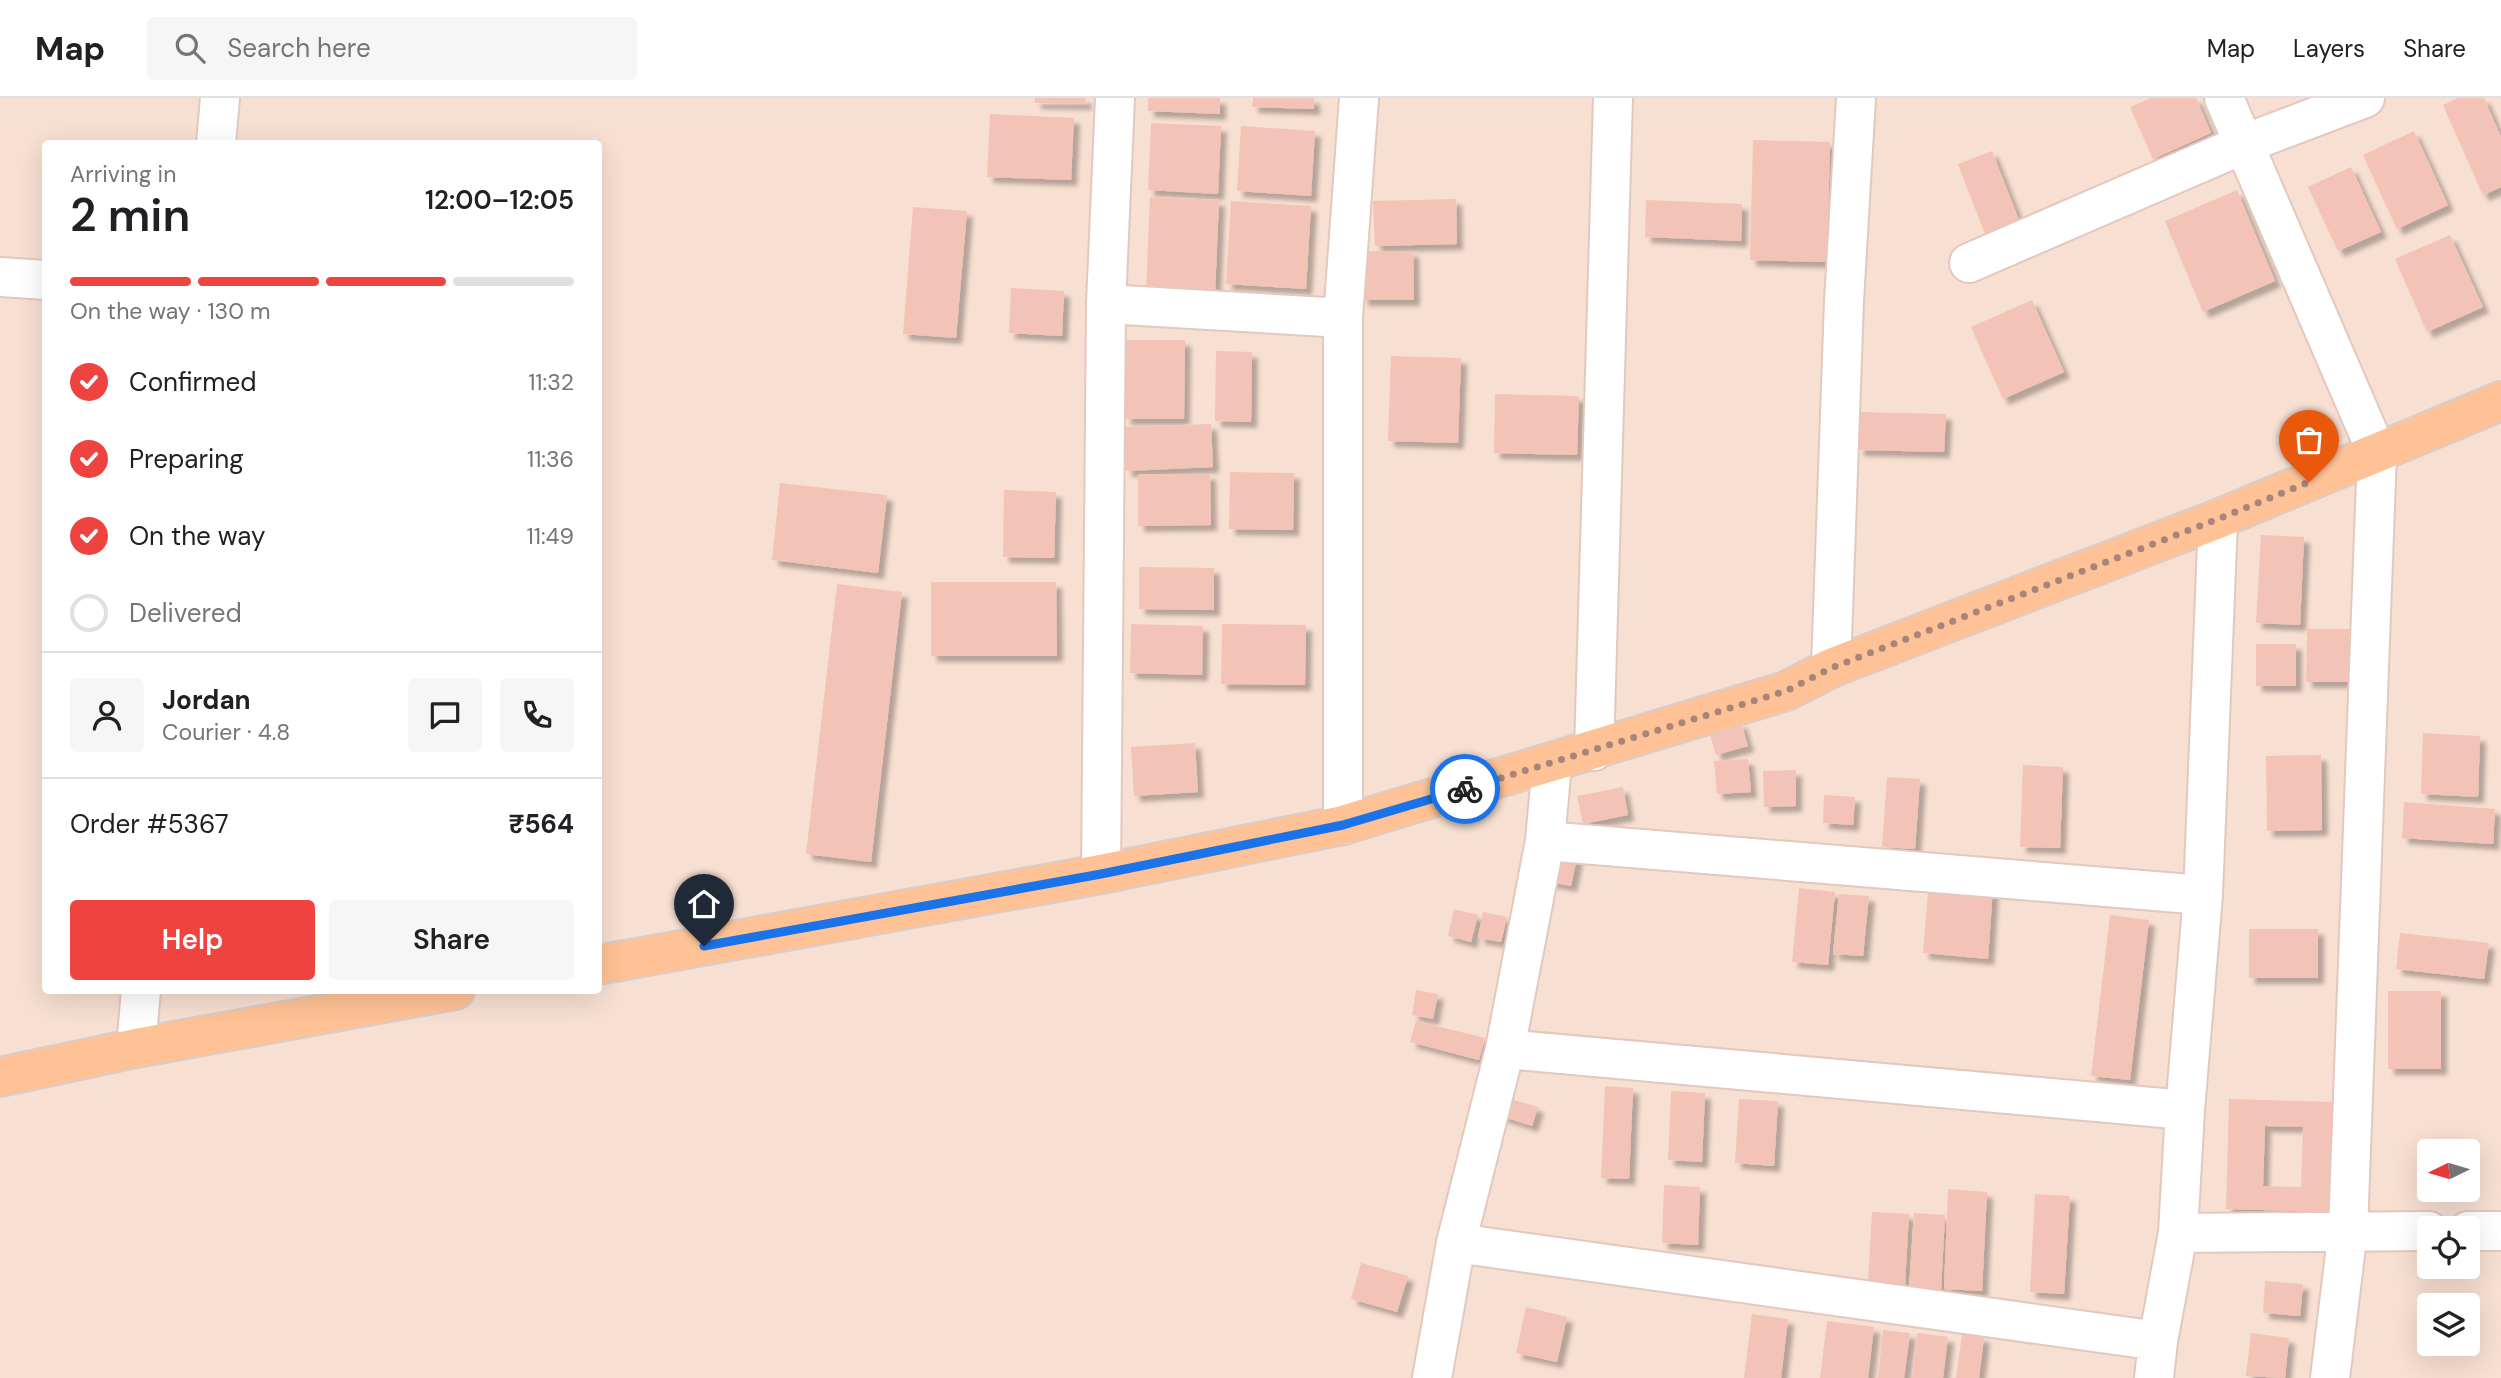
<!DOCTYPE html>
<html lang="en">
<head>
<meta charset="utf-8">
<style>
	body { margin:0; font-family:"DM Sans",sans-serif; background:#f6f6f6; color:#202124; height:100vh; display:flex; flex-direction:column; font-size:26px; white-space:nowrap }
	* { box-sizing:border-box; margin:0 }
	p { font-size:23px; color:#757577 }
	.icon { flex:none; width:38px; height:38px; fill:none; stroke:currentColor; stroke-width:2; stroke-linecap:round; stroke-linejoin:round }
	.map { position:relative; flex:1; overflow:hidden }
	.sheet { position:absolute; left:42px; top:42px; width:560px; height:854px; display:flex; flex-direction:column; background:#fff; border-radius:7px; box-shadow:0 7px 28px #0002 }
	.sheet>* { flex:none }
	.needle { width:46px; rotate:265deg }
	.buttons { position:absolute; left:2417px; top:1041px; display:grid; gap:14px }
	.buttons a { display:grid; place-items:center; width:63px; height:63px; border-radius:7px; background:#fff; box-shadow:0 7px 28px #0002; font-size:35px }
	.pin { position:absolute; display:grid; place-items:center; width:60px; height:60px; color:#fff; margin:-72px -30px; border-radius:50% 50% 50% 0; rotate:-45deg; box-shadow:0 0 7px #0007 }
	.pin .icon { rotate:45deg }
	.courier { position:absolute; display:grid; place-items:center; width:70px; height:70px; margin:-35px; border:5px solid #1a73e8; border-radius:50%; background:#fff; color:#222; box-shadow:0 2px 9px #0007 }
	.overview em { font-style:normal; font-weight:600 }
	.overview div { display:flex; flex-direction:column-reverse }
	.overview { display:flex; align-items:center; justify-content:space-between; height:119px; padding:0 28px }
	h1 { font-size:46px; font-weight:600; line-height:52px }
	.bar { display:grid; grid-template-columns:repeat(4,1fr); gap:10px 7px; align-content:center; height:84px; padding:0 28px }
	.bar i { height:9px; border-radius:5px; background:#e0e0e0 }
	.bar .current { background:#ee433f }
	.bar p { grid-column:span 4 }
	.line { display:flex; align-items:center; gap:18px; padding:0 28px; border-top:2px solid #e0e0e0 }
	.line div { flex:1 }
	.round { display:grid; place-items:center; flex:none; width:74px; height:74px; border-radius:7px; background:#f6f6f6 }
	ol { padding:0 28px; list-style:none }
	li { display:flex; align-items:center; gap:21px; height:77px }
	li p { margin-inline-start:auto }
	li .icon { padding:7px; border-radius:50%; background:#ee433f; color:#fff; stroke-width:4 }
	li:last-child { color:#757577 }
	li i { width:38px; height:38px; border:4px solid #e0e0e0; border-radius:50% }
	.primary-button { display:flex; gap:14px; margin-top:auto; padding:14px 28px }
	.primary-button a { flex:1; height:80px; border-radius:7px; background:#ee433f; color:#fff; font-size:28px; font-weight:600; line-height:80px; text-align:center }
	.primary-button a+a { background:#f6f6f6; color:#202124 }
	header { display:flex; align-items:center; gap:42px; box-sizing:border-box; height:98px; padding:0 35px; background:#fff; border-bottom:2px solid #e0e0e0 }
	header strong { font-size:33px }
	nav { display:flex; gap:38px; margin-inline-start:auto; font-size:24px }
	.search { width:490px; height:63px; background:#f6f6f6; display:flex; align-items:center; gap:18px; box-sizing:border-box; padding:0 24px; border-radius:7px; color:#757577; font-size:26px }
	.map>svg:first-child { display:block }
</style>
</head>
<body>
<header>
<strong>Map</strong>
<div class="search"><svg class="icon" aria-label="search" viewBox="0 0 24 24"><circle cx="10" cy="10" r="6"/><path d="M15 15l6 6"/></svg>Search here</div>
<nav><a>Map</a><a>Layers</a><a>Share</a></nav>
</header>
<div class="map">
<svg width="2501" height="1280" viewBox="0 0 2501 1280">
	<defs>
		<filter id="shadow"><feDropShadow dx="6" dy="6" stdDeviation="2" flood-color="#0004"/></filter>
	</defs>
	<rect width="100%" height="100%" fill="#fdece0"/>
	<path fill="#f7dfd1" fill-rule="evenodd" d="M0,0H2501V1280H0ZM46,46H598V892H46ZM2429,1054H2468V1092H2429ZM2429,1130H2468V1169H2429ZM2429,1208H2468V1246H2429Z"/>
	<path fill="#f4c3b7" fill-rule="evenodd" filter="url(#shadow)" d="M1035,0H1086L1085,6L1035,5Z
		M1148,0H1220V16L1148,13Z
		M1253,0H1314V11L1252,9Z
		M2151,0H2196L2211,35L2153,61L2130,9Z
		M2458,0H2484L2501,39V89L2483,97L2443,7Z
		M990,16L1074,20L1071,82L987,79Z
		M1151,25L1221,28L1218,96L1148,92Z
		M1241,28L1315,33L1311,98L1237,93Z
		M2414,33L2448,107L2397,131L2363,57Z
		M1753,42L1830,44L1827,164L1750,162Z
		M1992,53L2019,122L1985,136L1958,66Z
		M2351,69L2381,134L2338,153L2308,89Z
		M2237,92L2275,183L2203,214L2165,123Z
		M1150,99L1219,102L1215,196L1146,193Z
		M1456,101L1457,146L1375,148L1373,103Z
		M1646,102L1742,106L1741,143L1645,139Z
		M1231,103L1311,108L1306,191L1226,186Z
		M913,109L967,113L956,240L903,236Z
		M2450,137L2483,209L2427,234L2395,161Z
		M1362,153H1413L1414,202H1362Z
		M1011,190L1064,193L1062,238L1009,235Z
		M2032,202L2064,274L2003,301L1971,229Z
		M1126,242H1185L1184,321H1125Z
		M1216,253L1252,254L1251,324L1215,323Z
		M1391,258L1461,260L1458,345L1388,343Z
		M1495,296L1579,298L1577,357L1494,355Z
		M1859,314L1946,316L1944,354L1858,352Z
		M1211,326L1213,369L1126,373L1124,329Z
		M1230,374L1294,375L1293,432L1229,431Z
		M1138,376H1210L1211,427L1138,428Z
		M780,385L887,397L878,475L772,462Z
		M1004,392L1056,394L1054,460L1003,459Z
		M2261,437L2304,439L2300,527L2256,525Z
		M1139,469L1214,470V512L1139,511Z
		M931,484H1056L1057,558H931Z
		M837,486L902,494L871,764L806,756Z
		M1131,526L1203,528L1202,577L1130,575Z
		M1222,526L1306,527L1305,587L1221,586Z
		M2307,531H2354L2353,584H2306Z
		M2256,546H2296V588H2256Z
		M1741,624L1748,648L1716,657L1709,633Z
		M2423,635L2480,638L2478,699L2421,696Z
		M1195,645L1198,694L1134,698L1131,649Z
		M2321,657L2322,732L2267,733L2266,658Z
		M1748,661L1751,694L1717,696L1714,663Z
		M2023,667L2063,669L2060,750L2020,749Z
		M1796,672V708L1764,709L1763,673Z
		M1887,679L1920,681L1915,751L1882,749Z
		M1623,689L1628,717L1583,726L1577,698Z
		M1824,697L1855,699L1853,727L1823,725Z
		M2404,704L2495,711L2493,746L2402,740Z
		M1552,750L1578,755L1571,788L1545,783Z
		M1929,784L1993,789L1988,861L1923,855Z
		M1799,790L1835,794L1828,867L1792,864Z
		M1839,796L1869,798L1863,858L1833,856Z
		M1454,811L1478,817L1471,844L1448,838Z
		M1483,814L1507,819L1501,844L1478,840Z
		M2110,817L2149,822L2130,982L2091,978Z
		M2249,831H2318V880H2249Z
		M2400,835L2489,845L2484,881L2396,871Z
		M1416,892L1438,896L1433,921L1412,917Z
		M2388,893H2441V971H2388Z
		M1416,923L1485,940L1479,962L1410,944Z
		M1605,988L1633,990L1629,1081L1601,1080Z
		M1671,993L1705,995L1702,1064L1668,1062Z
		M1503,999L1538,1009L1532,1028L1498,1017Z
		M1739,1001L1778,1003L1774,1068L1735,1065Z
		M2229,1001L2333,1004L2329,1114L2226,1111ZM2265,1028L2303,1029L2301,1089L2263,1088Z
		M1664,1087L1700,1089L1698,1147L1662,1145Z
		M1948,1091L1987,1094L1982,1193L1944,1191Z
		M2035,1096L2070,1098L2064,1196L2030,1194Z
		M1872,1114L1909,1116L1905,1187L1868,1184Z
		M1914,1115L1945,1117L1941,1192L1909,1191Z
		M1361,1165L1408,1178L1397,1214L1351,1201Z
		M2265,1183L2303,1186L2300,1218L2263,1215Z
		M1526,1209L1567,1219L1557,1264L1516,1255Z
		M1752,1216L1788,1221L1781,1280H1744Z
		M1827,1223L1874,1229L1868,1280H1820Z
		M1883,1232L1910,1235L1904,1280H1878Z
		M1917,1235L1948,1239L1943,1280H1912Z
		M2251,1235L2289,1240L2285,1280L2246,1278Z
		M1962,1236L1984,1239L1979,1280H1956Z"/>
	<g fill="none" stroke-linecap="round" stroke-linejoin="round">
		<defs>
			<path id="minor" d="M2224,0L2377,355L2348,1132L2330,1280
				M216,46L220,0
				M1969,165L2244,46L2365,0
				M0,179L46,182
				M1106,206L1343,220
				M1831,570L1844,203L1856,0
				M1594,653L1613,0
				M1343,727V220L1359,0
				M1545,743L2203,797
				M1101,776L1106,206L1115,0
				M136,950L141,892
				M1505,951L2185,1012
				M2468,1133H2501
				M2178,1135L2429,1133
				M1456,1145L2158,1243
				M1432,1280L1456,1145L1505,951L1545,743L1552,665
				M2154,1280L2158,1243L2178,1135L2185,1012L2203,797L2218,421"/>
			<path id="major" d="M598,867L1101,776L1343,727L1786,593L1831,570L2218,421L2501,303
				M0,979L136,950L455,892"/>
		</defs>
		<use href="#minor" stroke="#e4c8bf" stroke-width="42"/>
		<use href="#major" stroke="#d8cdcb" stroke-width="42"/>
		<use href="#minor" stroke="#fff" stroke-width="38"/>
		<use href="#major" stroke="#ffc296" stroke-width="38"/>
	</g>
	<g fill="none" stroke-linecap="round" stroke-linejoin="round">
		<path stroke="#a5857c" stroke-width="7" stroke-dasharray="0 12.6" d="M1465,691L1786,593L1831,570L2218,421L2309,384"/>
		<path stroke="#1a73e8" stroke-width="9" d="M704,848L1101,776L1343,727L1465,691"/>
	</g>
</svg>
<div class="buttons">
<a><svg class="needle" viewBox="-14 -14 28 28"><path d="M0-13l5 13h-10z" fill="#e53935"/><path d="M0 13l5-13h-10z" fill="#757577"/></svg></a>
<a><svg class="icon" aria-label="locate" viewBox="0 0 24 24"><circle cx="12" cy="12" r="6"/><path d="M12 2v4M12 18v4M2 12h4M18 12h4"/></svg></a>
<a><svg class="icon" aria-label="layers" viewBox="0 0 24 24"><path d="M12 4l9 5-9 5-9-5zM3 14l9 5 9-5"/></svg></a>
</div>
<div class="pin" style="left:2309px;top:384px;background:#ea580c"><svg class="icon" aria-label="bag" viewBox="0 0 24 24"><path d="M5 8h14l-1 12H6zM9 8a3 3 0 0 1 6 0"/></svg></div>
<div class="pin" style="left:704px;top:848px;background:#1f2937"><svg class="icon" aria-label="home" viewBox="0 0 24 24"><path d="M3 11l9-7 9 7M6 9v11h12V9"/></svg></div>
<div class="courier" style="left:1465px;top:691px"><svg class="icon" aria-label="bike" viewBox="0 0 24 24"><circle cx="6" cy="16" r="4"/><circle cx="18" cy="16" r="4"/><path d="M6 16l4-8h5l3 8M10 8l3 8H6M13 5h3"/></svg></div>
<section class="sheet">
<div class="overview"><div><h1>2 min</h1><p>Arriving in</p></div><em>12:00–12:05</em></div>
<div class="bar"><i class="current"></i><i class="current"></i><i class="current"></i><i></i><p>On the way · 130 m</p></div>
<ol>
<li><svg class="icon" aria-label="check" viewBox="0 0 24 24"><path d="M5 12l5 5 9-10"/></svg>Confirmed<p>11:32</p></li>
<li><svg class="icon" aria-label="check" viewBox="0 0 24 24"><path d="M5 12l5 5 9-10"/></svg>Preparing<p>11:36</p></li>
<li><svg class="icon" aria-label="check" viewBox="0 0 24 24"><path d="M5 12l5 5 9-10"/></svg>On the way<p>11:49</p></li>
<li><i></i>Delivered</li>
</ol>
<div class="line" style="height:126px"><a class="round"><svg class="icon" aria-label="person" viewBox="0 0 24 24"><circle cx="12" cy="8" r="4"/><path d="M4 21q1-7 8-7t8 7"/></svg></a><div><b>Jordan</b><p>Courier · 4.8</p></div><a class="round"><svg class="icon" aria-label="chat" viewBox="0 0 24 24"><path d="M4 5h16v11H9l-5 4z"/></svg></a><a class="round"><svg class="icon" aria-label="phone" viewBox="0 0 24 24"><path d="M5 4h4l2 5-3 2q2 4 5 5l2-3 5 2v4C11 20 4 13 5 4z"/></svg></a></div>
<div class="line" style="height:91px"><div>Order #5367</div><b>₹564</b></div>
<div class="primary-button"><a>Help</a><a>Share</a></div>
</section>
</div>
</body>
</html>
